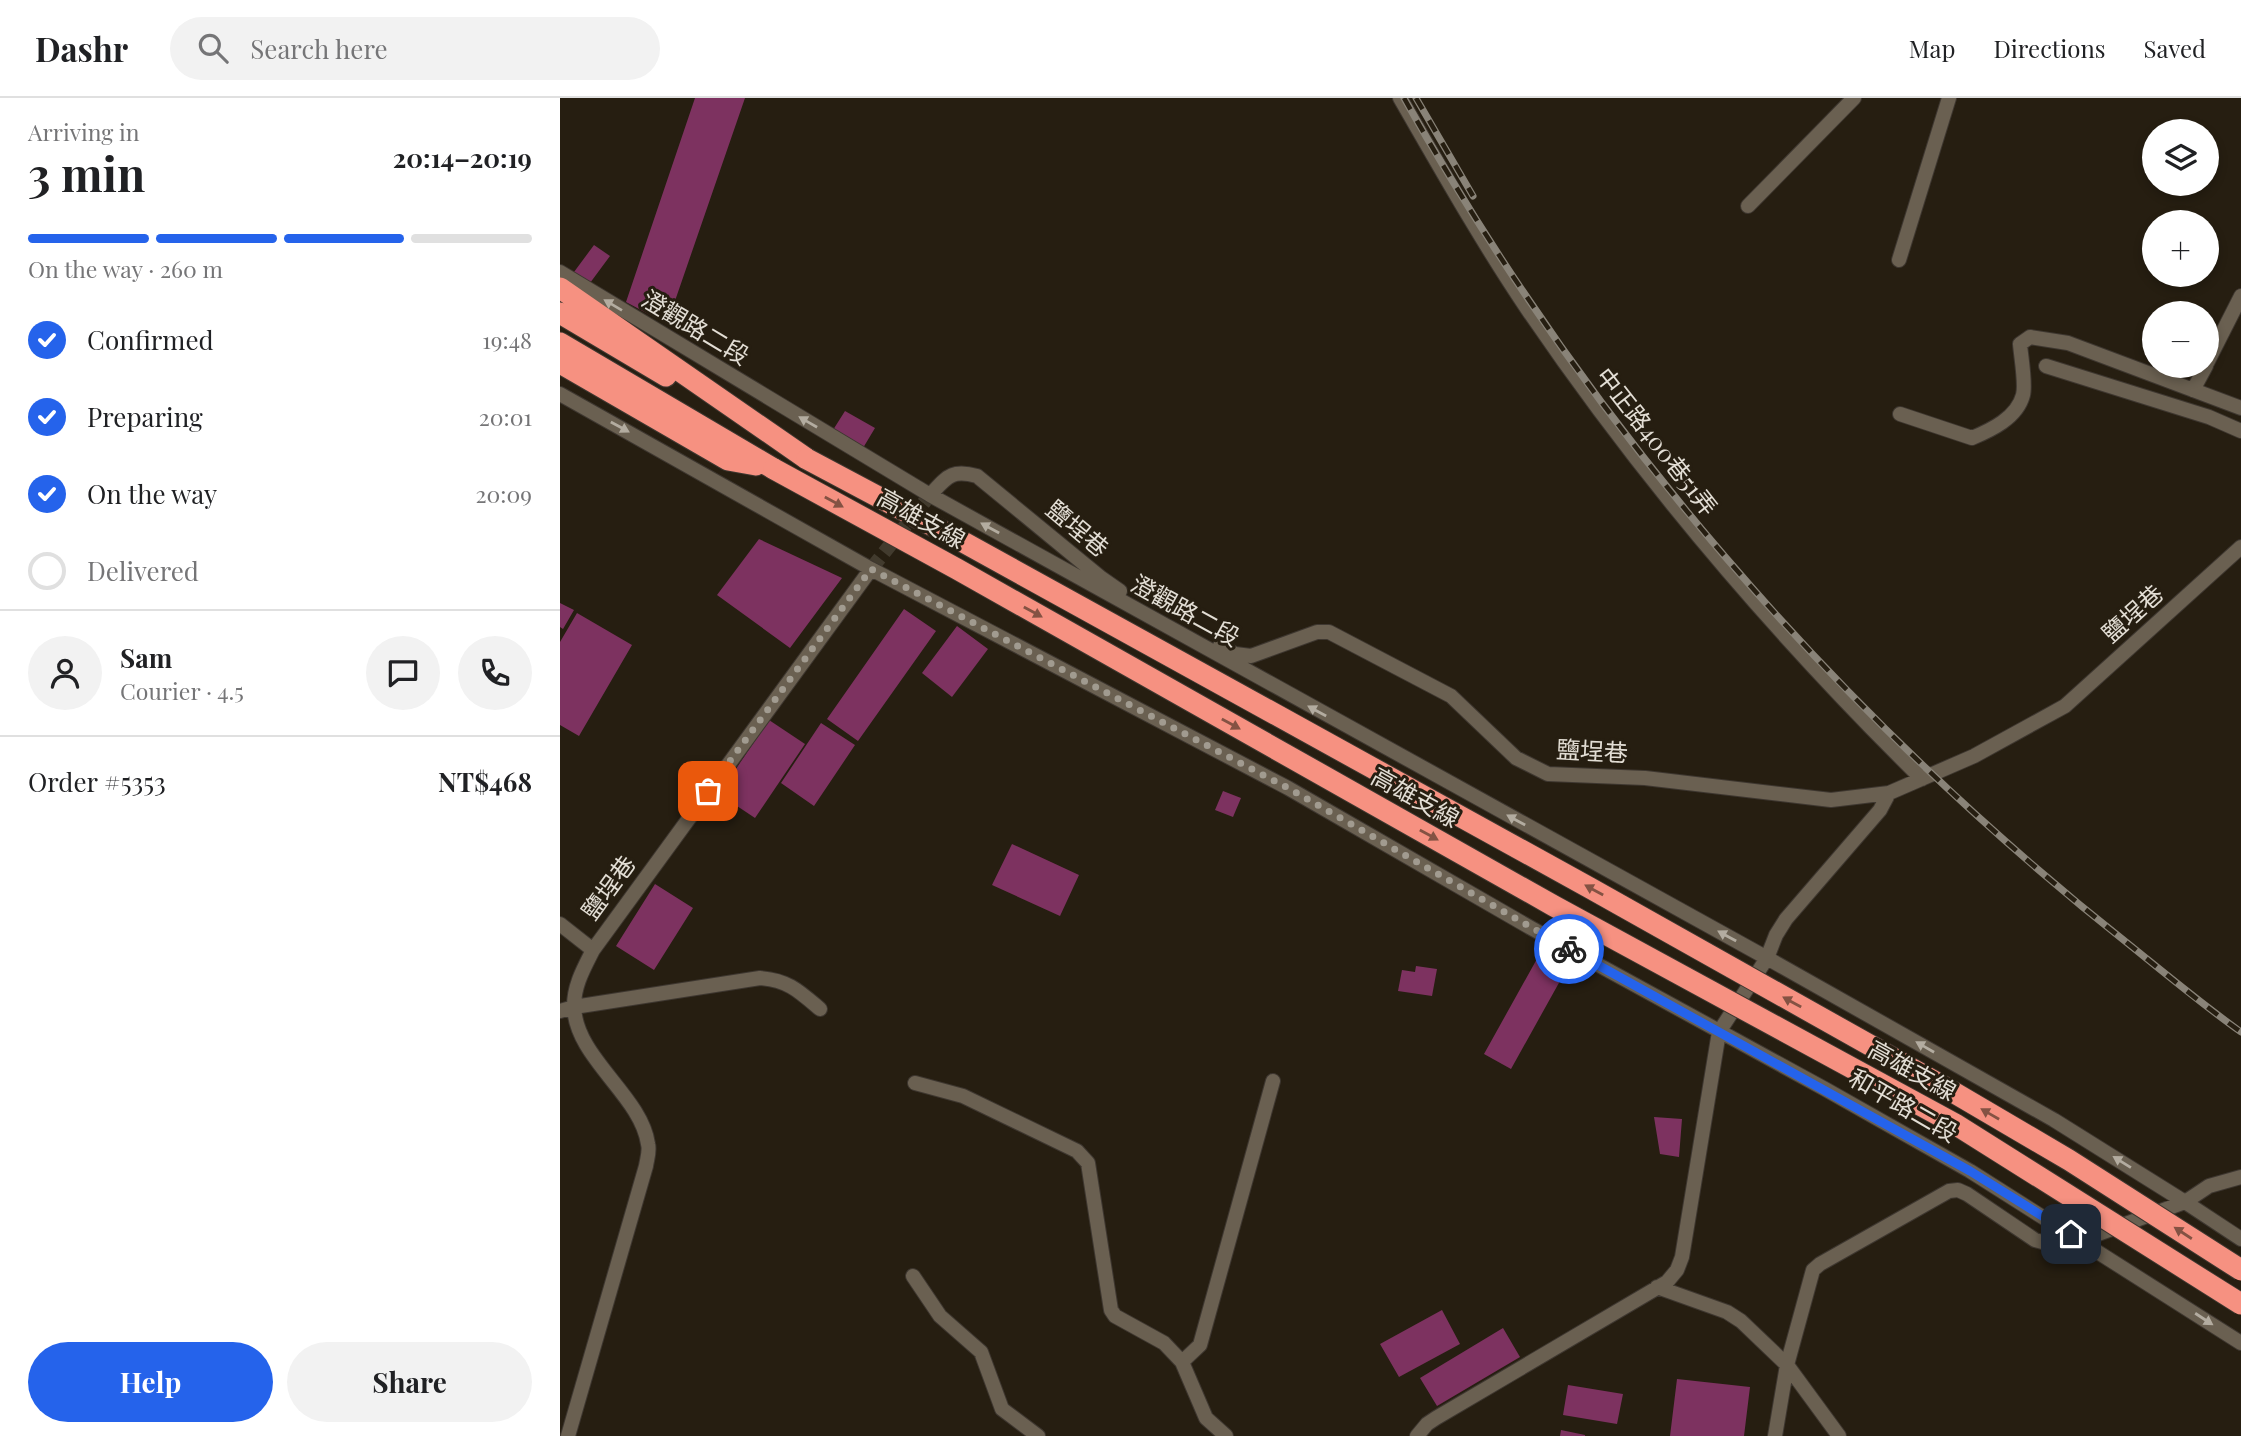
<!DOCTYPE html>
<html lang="en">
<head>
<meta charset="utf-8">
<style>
	body { margin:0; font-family:"Playfair Display","Noto Sans TC",serif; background:#f2f2f2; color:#202124; height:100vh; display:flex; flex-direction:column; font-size:26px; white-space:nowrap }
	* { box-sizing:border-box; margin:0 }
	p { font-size:23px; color:#757577 }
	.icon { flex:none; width:38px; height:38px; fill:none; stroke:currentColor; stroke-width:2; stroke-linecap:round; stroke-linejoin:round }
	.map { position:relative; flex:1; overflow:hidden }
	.drawer { display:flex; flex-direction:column; background:#fff; width:560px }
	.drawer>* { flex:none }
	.buttons { position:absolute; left:1582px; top:21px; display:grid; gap:14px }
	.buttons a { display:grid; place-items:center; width:77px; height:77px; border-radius:50%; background:#fff; box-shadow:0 4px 10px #0003; font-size:35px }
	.pin { position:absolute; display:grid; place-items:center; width:60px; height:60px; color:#fff; margin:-30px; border-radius:14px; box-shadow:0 4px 10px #0006 }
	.courier { position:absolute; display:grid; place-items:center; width:70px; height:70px; margin:-35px; border:5px solid #2563eb; border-radius:50%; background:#fff; color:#222; box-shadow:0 2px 9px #0007 }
	.headline em { font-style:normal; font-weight:700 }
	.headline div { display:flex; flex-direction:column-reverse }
	.headline { display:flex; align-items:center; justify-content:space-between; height:119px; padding:0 28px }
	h1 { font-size:46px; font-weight:700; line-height:52px }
	.bar { display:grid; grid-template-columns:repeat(4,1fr); gap:10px 7px; align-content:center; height:84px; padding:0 28px }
	.bar i { height:9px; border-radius:5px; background:#e0e0e0 }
	.bar .on { background:#2563eb }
	.bar p { grid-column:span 4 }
	.line { display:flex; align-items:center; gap:18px; padding:0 28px; border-top:2px solid #e0e0e0 }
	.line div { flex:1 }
	.round { display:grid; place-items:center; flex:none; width:74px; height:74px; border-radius:37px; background:#f2f2f2 }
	ol { padding:0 28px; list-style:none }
	li { display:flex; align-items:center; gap:21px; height:77px }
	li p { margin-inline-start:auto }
	li .icon { padding:7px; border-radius:50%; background:#2563eb; color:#fff; stroke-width:4 }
	li:last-child { color:#757577 }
	li i { width:38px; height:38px; border:4px solid #e0e0e0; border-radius:50% }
	.action { display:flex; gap:14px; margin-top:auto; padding:14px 28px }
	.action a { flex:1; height:80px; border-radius:42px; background:#2563eb; color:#fff; font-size:28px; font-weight:700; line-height:80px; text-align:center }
	.action a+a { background:#f2f2f2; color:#202124 }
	header { display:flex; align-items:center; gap:42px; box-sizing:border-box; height:98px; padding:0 35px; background:#fff; border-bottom:2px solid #e0e0e0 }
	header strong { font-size:33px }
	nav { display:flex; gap:38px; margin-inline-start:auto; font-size:24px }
	.search { width:490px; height:63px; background:#f2f2f2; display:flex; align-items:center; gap:18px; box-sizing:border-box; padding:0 24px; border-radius:38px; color:#757577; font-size:26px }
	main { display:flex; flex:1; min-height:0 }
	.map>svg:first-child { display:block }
</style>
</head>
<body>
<header>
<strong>Dashr</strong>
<div class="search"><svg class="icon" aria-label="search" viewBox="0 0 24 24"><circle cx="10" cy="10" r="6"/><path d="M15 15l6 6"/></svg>Search here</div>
<nav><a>Map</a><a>Directions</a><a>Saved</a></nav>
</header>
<main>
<section class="drawer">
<div class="headline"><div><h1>3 min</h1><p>Arriving in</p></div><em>20:14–20:19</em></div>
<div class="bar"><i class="on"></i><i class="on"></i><i class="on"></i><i></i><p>On the way · 260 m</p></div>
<ol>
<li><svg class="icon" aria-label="check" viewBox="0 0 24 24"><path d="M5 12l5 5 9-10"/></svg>Confirmed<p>19:48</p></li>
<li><svg class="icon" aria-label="check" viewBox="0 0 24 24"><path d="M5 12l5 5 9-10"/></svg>Preparing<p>20:01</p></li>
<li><svg class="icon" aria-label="check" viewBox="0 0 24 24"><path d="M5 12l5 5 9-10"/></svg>On the way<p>20:09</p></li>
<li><i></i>Delivered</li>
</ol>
<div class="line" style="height:126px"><a class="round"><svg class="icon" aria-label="person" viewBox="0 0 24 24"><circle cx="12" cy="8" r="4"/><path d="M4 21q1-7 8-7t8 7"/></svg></a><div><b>Sam</b><p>Courier · 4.5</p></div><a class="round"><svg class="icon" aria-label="chat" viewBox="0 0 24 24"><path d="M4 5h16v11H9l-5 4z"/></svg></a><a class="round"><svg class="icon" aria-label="phone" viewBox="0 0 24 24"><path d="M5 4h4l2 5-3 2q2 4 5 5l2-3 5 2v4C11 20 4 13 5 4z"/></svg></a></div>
<div class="line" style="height:91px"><div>Order #5353</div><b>NT$468</b></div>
<div class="action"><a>Help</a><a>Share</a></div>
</section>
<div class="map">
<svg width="1681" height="1338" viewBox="0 0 1681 1338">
	<rect width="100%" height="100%" fill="#261e11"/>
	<path fill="#7d3260" d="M135,0H185L107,226L66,204Z
		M34,147L50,158L30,185L14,174Z
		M285,313L315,330L303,350L273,332Z
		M199,441L282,480L230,550L157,497Z
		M0,505L14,512L3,531L0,529Z
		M344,511L376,533L298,643L267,621Z
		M17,515L72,547L19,638L0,627V544Z
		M397,528L428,551L392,599L362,575Z
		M209,622L245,646L195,720L159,696Z
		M261,625L295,647L254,708L221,685Z
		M663,693L681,700L673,719L655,712Z
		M452,746L519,777L500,818L432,787Z
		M95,786L133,810L94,872L56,848Z
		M978,859L1005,874L951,971L924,956Z
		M856,868L877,871L872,898L838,893L842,872L855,874Z
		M1094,1019L1122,1021L1119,1059L1100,1056Z
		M882,1212L900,1246L839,1279L820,1246Z
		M943,1230L960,1259L877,1308L860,1280Z
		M1117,1281L1190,1289L1184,1338H1110Z
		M1008,1287L1063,1296L1057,1326L1003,1317Z
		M1001,1332L1025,1337V1338H1000Z"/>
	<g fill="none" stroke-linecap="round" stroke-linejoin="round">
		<path stroke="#423b2e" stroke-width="14" stroke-dasharray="14 7" stroke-linecap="butt" d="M311,471L370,397"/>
		<defs>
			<path id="minor" d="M840,0C881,71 922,144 968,212C1083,381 1217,538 1362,681
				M1188,108L1294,0
				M1339,162L1389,0
				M0,174L370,397L1207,860L1494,1022L1625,1104L1681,1141
				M1647,265L1681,198
				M1486,268L1649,319L1681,333
				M1633,292L1646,268
				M0,296L311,471L728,690L971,830L1265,991L1410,1073L1681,1245
				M1340,316L1412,340C1431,332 1457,320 1463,297C1466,286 1461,259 1460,246L1470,239L1508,245L1681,310
				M370,397C387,379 391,371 417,378L540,479L560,493
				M660,548L675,556L691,558L757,534H769L891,598L956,660L988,676L1085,680L1271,702L1329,695L1414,658L1505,608L1681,449
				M0,826L33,852
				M0,913L14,909L200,880C228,882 239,893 260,911
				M355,985L403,998L517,1053L528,1065L551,1212L555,1218L604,1245L622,1264L646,1320L666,1338
				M353,1178L380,1218L421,1254L442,1311L478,1338
				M1097,1189L1167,1214L1181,1223L1227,1267L1279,1338
				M622,1264L640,1247L713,983
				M8,1338L86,1068C87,1061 90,1053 88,1046C81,997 15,960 14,908C14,887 24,870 33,852L311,471
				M857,1338L867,1326L876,1320L1107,1184L1117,1172L1122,1159L1159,934L1207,860L1216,837L1226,821L1320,712L1329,695
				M1215,1338L1227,1267L1253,1172L1260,1166L1389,1093L1398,1092L1407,1096L1475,1142L1497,1148L1522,1142L1625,1104L1649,1088L1681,1079"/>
			<path id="highway" d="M0,190L247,361
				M0,215L106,278
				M0,245L214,371
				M0,265L168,362L196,367"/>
		</defs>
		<use href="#minor" stroke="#3e3730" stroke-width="16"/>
		<use href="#highway" stroke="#3e3730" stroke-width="23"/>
		<use href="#minor" stroke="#6a6051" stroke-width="14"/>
		<use href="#highway" stroke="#f69181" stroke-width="21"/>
		<defs>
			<path id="rail" d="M844,0C1028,328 1276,615 1571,848C1607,877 1643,907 1681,934
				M856,0L913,98"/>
		</defs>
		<use href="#rail" stroke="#898378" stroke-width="7"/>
		<use href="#rail" stroke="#261e11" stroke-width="4.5" stroke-dasharray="13" stroke-linecap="butt"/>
		<defs>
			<path id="highway-bridge" d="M247,361L405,445L1030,790L1388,991L1509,1062L1681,1172
				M214,371L397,471L994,808L1395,1026L1681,1206"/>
		</defs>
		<use href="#highway-bridge" stroke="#3e3730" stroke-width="23" stroke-linecap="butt"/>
		<use href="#highway-bridge" stroke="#f69181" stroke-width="21"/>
	</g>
	<defs><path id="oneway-solid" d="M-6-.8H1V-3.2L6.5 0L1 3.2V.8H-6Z" transform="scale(1.75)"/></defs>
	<g fill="#b3aca0">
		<use href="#oneway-solid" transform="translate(53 207) rotate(-149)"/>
		<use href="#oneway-solid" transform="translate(248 324) rotate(-150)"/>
		<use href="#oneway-solid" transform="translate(60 329) rotate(29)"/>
		<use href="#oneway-solid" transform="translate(430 430) rotate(-151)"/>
		<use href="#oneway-solid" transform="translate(757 613) rotate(-151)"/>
		<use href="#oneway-solid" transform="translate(956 722) rotate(-151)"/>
		<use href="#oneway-solid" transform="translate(1167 838) rotate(-151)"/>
		<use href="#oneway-solid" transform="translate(1365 949) rotate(-150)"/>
		<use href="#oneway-solid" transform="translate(1562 1064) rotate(-148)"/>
		<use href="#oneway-solid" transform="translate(1644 1221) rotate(33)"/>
	</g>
	<g fill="#845243">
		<use href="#oneway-solid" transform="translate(274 404) rotate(29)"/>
		<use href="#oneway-solid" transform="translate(473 514) rotate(29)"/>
		<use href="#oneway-solid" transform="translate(671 626) rotate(29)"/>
		<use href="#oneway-solid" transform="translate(869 737) rotate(29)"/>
		<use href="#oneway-solid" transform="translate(1034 792) rotate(-151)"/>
		<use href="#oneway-solid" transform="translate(1232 904) rotate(-151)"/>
		<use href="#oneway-solid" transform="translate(1430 1016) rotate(-150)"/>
		<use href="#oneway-solid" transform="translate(1623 1135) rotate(-147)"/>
	</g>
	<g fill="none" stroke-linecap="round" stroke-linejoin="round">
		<path stroke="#a19b90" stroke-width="7" stroke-dasharray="0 12.6" d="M148,693L311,471L728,690L1009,851"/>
		<path stroke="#2563eb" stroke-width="9" d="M1009,851L1410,1073L1511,1136"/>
	</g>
	<g text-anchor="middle" stroke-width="6" stroke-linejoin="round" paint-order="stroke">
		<g font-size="24" fill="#e3ded5" stroke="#261e11">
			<text transform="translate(135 230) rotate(31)" y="8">澄觀路二段</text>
			<text transform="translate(1096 344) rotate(52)" y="8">中正路400巷51弄</text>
			<text transform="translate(361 421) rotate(29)" y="8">高雄支線</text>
			<text transform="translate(517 431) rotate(40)" y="8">鹽埕巷</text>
			<text transform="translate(625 513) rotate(29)" y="8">澄觀路二段</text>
			<text transform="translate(1573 516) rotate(-42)" y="8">鹽埕巷</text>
			<text transform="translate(1032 654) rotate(3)" y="8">鹽埕巷</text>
			<text transform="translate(855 700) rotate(29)" y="8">高雄支線</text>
			<text transform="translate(49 790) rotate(-54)" y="8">鹽埕巷</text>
			<text transform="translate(1352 973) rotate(29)" y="8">高雄支線</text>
			<text transform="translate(1343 1008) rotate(30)" y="8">和平路二段</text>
		</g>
	</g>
</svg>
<div class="buttons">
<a><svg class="icon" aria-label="layers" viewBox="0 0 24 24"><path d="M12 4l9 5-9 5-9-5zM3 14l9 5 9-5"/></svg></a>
<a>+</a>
<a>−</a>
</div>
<div class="pin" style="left:148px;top:693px;background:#ea580c"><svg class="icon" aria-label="bag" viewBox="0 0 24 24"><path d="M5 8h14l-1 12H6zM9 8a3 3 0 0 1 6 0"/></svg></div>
<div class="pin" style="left:1511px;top:1136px;background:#1f2937"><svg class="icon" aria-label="home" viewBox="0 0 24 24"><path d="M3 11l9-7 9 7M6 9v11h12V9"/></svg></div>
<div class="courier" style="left:1009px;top:851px"><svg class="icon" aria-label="bike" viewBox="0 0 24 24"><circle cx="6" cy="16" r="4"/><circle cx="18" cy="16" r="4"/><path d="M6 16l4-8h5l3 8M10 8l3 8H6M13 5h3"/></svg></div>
</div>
</main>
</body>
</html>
